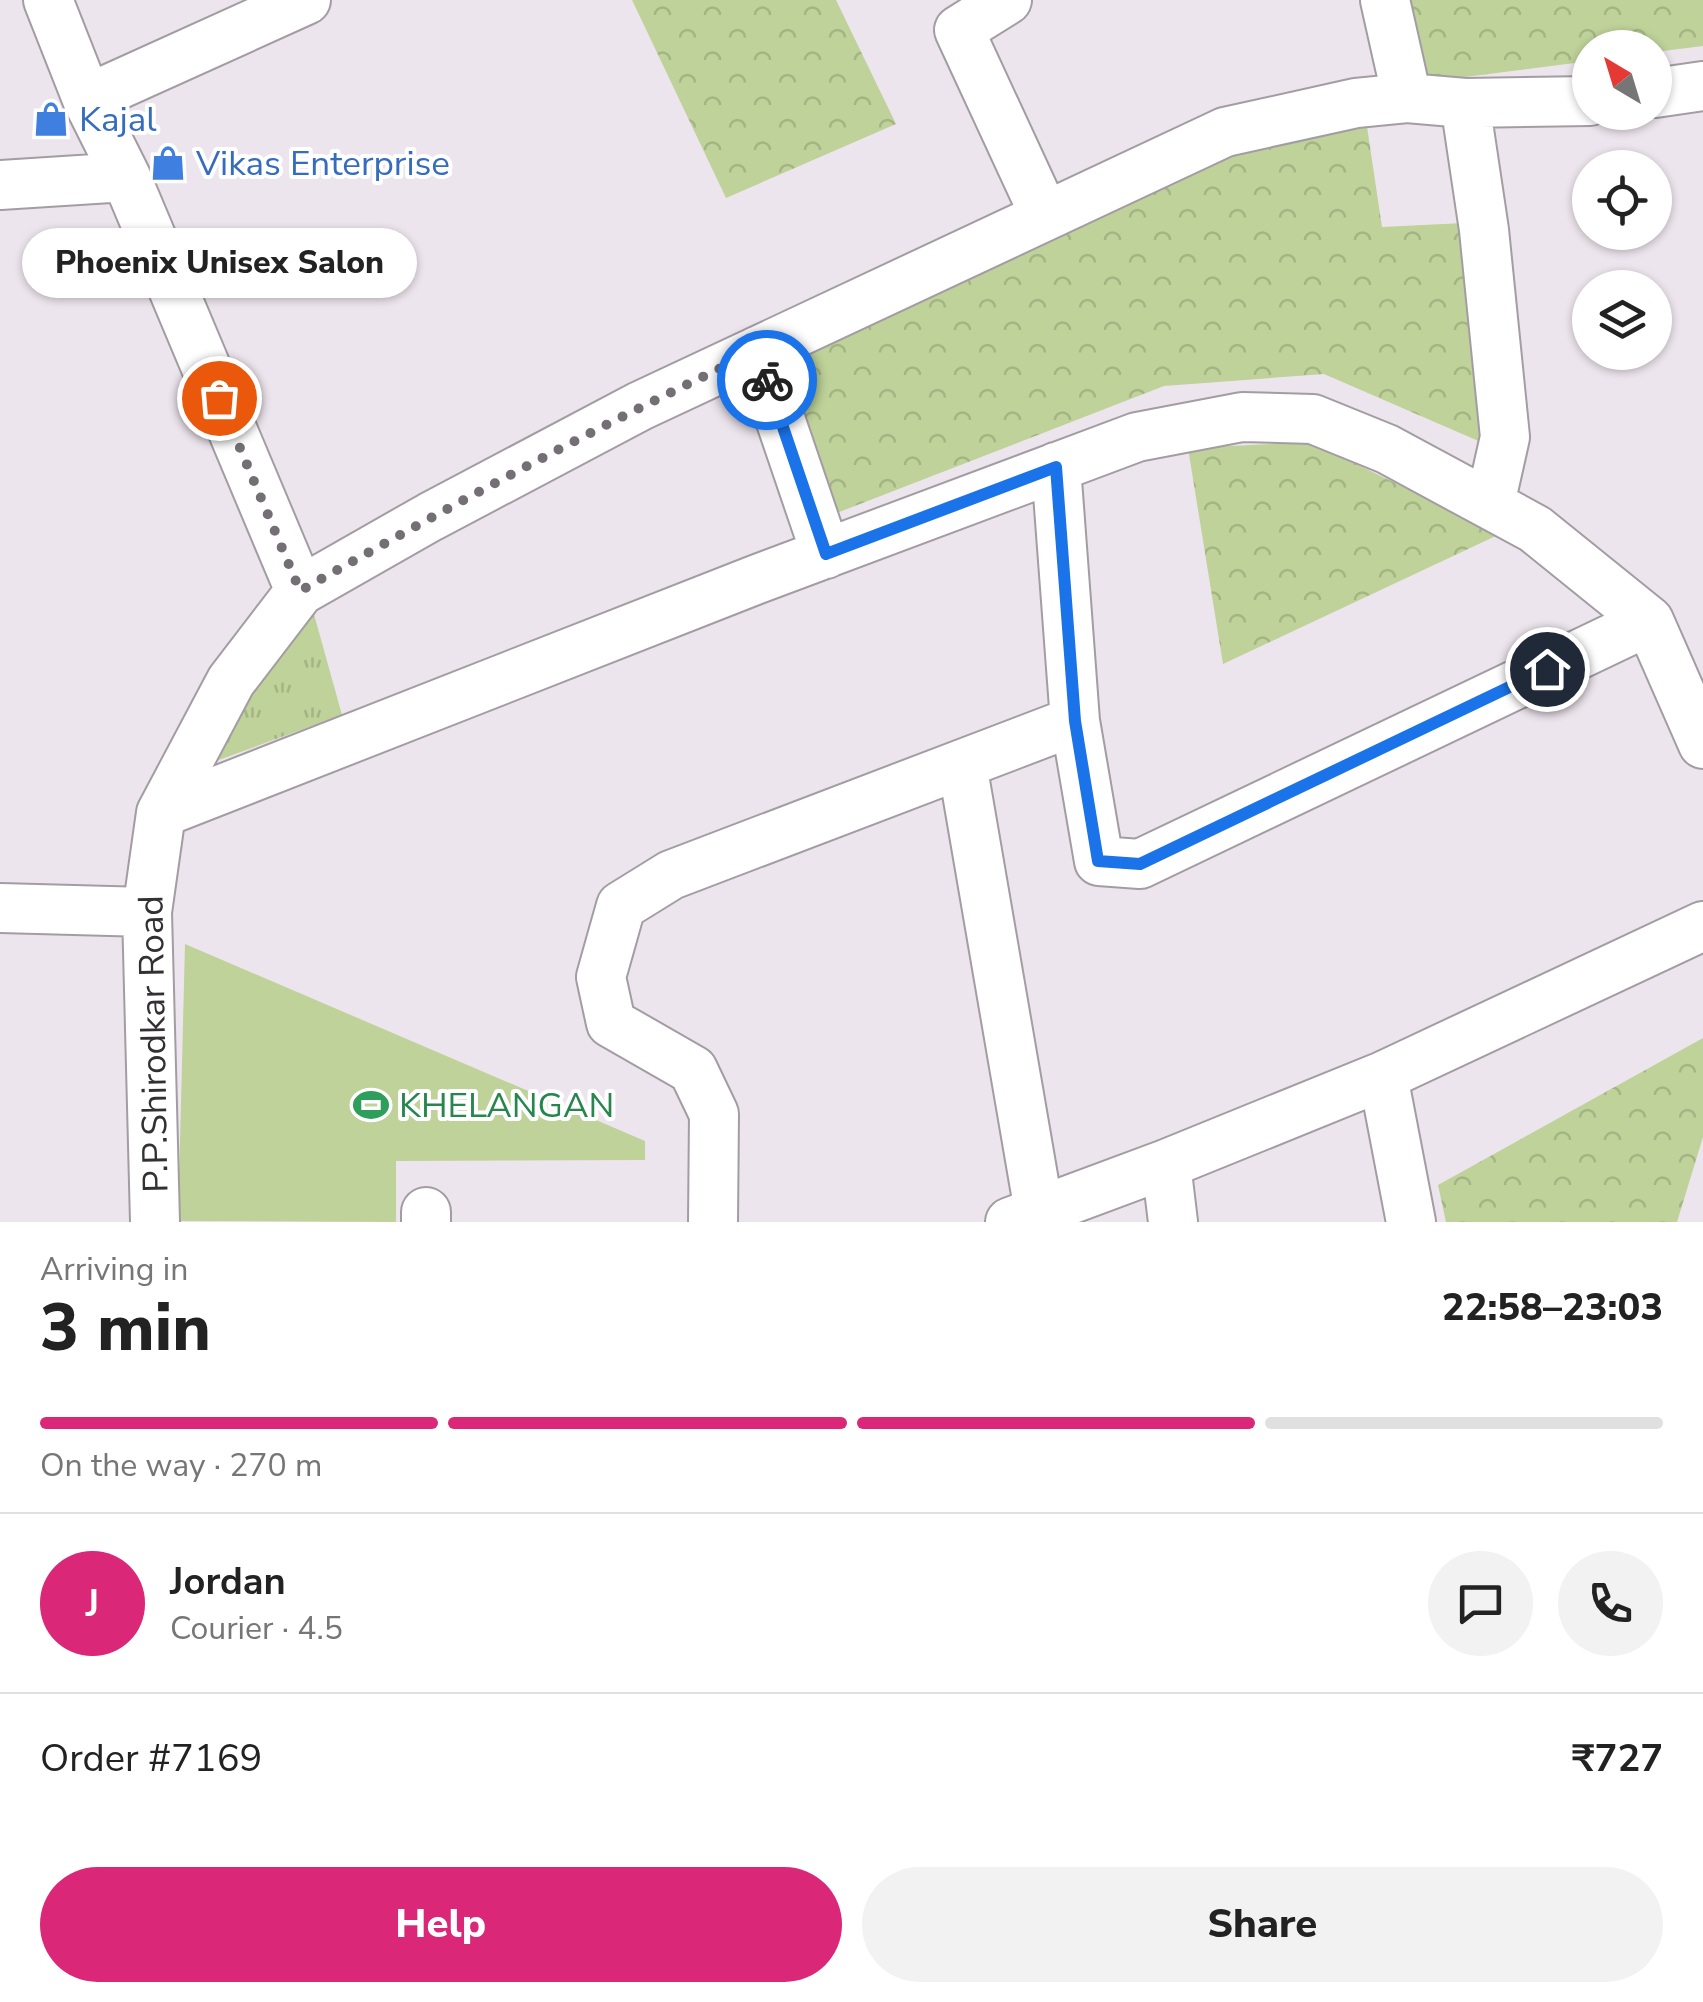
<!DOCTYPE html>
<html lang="en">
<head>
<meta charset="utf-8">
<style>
	body { margin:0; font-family:"Nunito Sans",sans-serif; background:#f2f2f2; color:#222; height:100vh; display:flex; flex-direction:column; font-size:38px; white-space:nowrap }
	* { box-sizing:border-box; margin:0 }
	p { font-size:32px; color:#767676 }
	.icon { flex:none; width:55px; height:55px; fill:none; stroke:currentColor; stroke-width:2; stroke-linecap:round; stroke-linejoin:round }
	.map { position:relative; height:1222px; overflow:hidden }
	.sheet { display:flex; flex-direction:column; background:#fff; flex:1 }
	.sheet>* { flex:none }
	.needle { width:65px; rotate:322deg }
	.buttons { position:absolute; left:1572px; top:30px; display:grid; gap:20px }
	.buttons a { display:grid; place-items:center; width:100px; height:100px; border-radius:50%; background:#fff; box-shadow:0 2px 8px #0004; font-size:50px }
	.pin { position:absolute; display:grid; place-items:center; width:85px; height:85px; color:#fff; margin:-42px; border:5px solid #fff; border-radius:50%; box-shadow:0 2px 10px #0007 }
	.courier { position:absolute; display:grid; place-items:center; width:100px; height:100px; margin:-50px; border:8px solid #1a73e8; border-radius:50%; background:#fff; color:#222; box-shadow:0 2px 12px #0007 }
	.bubble { position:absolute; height:70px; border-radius:35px; background:#fff; box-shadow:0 2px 8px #0004; font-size:32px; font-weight:800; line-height:70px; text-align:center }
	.head em { font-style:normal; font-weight:800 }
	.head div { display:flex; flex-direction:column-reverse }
	.head { display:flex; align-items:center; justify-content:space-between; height:170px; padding:0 40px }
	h1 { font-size:65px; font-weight:800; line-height:75px }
	.bar { display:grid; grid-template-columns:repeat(4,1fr); gap:15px 10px; align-content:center; height:120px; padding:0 40px }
	.bar i { height:12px; border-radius:8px; background:#e0e0e0 }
	.bar .on { background:#db2777 }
	.bar p { grid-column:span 4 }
	.line { display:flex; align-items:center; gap:25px; padding:0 40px; border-top:2px solid #e0e0e0 }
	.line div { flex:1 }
	.round { display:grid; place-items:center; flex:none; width:105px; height:105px; border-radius:52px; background:#f2f2f2 }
	.action { display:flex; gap:20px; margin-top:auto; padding:20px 40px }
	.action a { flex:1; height:115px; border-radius:60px; background:#db2777; color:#fff; font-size:40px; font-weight:800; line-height:115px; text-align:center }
	.action a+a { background:#f2f2f2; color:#222 }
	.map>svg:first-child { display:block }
</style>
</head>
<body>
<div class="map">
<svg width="1703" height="1222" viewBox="0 0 1703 1222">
	<defs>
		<pattern id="forest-crowns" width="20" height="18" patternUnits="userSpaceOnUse" patternTransform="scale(2.5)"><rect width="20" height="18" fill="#bed299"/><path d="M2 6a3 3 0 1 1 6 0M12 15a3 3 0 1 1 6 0" fill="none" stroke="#a4b584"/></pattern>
		<pattern id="park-tufts" width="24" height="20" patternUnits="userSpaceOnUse" patternTransform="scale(2.5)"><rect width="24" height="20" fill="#bed299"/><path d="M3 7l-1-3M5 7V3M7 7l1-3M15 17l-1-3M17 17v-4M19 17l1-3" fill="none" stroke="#a4b584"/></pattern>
	</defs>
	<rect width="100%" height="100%" fill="#ede5ed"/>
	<path fill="#bed299" d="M185,944L645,1141V1160L396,1161V1222L178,1221Z"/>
	<path fill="url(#forest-crowns)" d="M632,0H836L896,124L726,198Z
		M1400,0H1703V46L1655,52V48H1590V61L1418,83Z
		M1366,120L1382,227L1464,223L1483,443L1324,374L1164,386L829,516L774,363L1211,150Z
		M1311,442L1500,534L1223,664L1188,448Z
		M1703,1038V1137L1677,1222H1446L1438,1185Z"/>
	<path fill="url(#park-tufts)" d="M312,607L342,715L194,769Z"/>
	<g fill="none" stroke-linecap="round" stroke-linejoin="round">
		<defs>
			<path id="minor" d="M48,0L87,99L126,177L300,591L231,681L161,813L147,912L155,1222
				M1007,0L959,30L1045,216
				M1385,0L1407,98
				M1655,93L1703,86
				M87,99L306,0
				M1465,103L1484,230L1505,437L1490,504
				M0,185L126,177
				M757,351L826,554
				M1056,467L1075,721L1099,861L1140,864L1649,621
				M300,591L430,517L640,406L1225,132L1356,103L1407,98L1465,103L1590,101
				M962,764L1039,1211
				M161,813L755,580L1137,437L1242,417L1313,419L1387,449L1535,529L1649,621L1703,744
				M0,908L147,912
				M1383,1076L1411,1222
				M1166,1164L1173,1222
				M426,1212V1222
				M713,1222L714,1114L693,1070L611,1023L601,977L621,906L671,875L1075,721
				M1010,1222L1166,1164L1383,1076L1703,926"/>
		</defs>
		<use href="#minor" stroke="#a49ca3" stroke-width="52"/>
		<use href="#minor" stroke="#fff" stroke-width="48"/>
	</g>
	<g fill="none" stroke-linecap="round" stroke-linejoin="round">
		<path stroke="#746f74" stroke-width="10" stroke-dasharray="0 18" d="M219,398L300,591C450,506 601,424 757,351L767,380"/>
		<path stroke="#1a73e8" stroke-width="12" d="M767,380L826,554L1056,467L1075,721L1098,861L1140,864L1547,669"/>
	</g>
	<defs>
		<symbol id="shop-bare" viewBox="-9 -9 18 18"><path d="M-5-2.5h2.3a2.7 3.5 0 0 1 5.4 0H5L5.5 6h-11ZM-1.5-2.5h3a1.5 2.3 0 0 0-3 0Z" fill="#3f7fe0" stroke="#fff" stroke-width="2.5" paint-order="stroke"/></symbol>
		<symbol id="stadium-bare" viewBox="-9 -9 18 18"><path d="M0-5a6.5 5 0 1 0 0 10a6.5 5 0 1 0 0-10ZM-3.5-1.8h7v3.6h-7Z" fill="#2e9e5b" stroke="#fff" stroke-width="2.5" paint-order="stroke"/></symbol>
	</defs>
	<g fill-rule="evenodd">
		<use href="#shop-bare" x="26" y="94" width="50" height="50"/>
		<use href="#shop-bare" x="143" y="138" width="50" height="50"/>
		<use href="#stadium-bare" x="346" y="1080" width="50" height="50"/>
	</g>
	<g text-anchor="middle" stroke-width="8" stroke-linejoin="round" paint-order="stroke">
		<g font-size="35" fill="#366cbe" stroke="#fff" text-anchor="start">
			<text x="79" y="131">Kajal</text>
			<text x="196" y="175">Vikas Enterprise</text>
		</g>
		<g font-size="35" fill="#333033" stroke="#fff">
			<text transform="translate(153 1044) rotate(-91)" y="12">P.P.Shirodkar Road</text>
		</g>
		<g font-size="35" fill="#27864d" stroke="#fff" text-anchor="start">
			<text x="399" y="1117">KHELANGAN</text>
		</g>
	</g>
</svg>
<div class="buttons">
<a><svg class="needle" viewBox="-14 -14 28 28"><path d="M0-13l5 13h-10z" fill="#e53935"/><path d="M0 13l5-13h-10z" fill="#767676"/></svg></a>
<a><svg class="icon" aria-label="locate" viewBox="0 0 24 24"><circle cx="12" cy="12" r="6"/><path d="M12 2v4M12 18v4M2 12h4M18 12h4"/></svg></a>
<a><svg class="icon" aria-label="layers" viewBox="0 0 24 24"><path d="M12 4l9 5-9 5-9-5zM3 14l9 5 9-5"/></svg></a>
</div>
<div class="pin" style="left:219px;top:398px;background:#ea580c"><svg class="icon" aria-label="bag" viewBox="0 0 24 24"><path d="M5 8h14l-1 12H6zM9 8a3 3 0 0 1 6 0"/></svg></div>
<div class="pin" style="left:1547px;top:669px;background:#1f2937"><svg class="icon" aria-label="home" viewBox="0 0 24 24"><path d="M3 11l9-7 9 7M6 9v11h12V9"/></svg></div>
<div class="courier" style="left:767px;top:380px"><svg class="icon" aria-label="bike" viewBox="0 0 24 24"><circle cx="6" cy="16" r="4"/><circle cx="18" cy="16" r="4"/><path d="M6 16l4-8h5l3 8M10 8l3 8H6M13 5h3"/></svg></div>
<div class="bubble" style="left:22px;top:228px;width:395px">Phoenix Unisex Salon</div>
</div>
<section class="sheet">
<div class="head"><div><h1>3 min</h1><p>Arriving in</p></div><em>22:58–23:03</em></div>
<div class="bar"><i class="on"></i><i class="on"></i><i class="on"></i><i></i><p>On the way · 270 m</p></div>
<div class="line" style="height:180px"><b class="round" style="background:#db2777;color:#fff">J</b><div><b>Jordan</b><p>Courier · 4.5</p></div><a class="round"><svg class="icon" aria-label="chat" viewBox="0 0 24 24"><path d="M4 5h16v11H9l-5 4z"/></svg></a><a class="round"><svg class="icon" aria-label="phone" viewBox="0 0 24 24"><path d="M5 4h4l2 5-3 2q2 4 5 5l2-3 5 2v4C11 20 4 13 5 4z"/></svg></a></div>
<div class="line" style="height:130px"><div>Order #7169</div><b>₹727</b></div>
<div class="action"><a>Help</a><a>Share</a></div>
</section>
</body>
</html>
